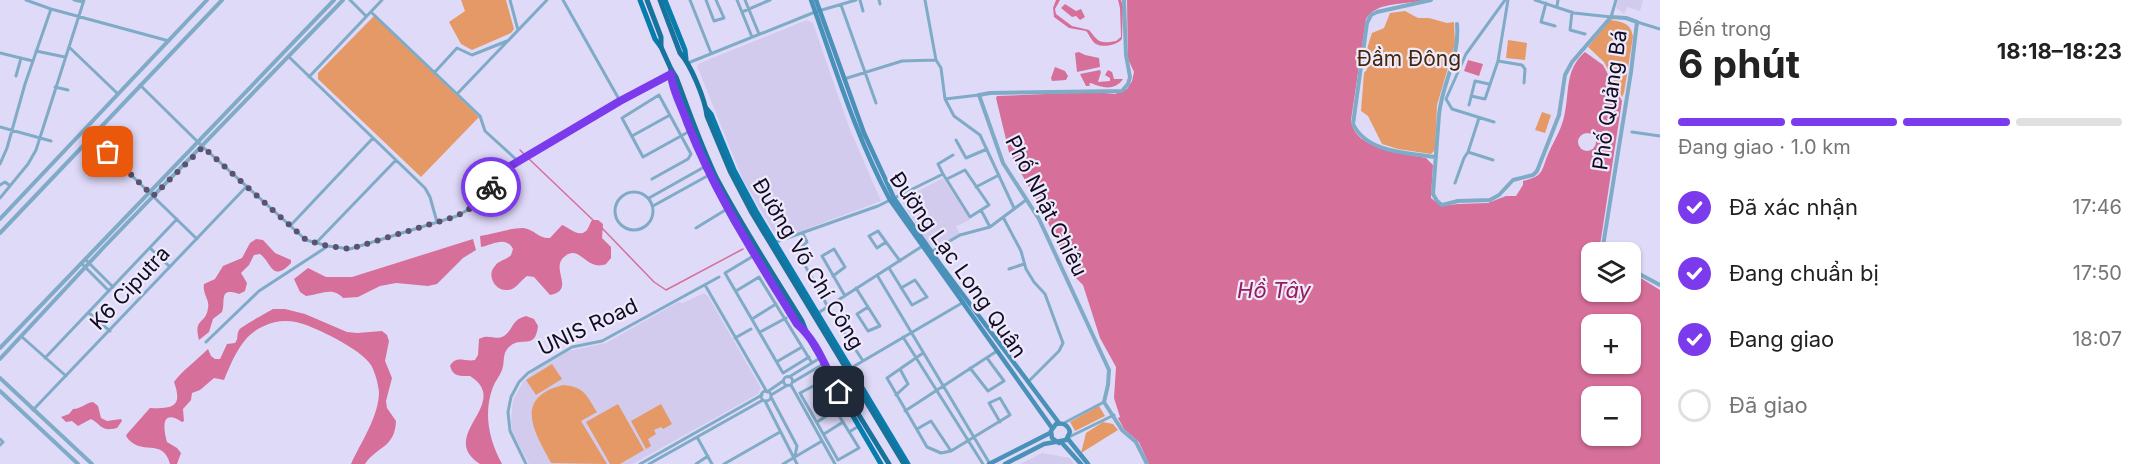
<!DOCTYPE html>
<html lang="vi">
<head>
<meta charset="utf-8">
<style>
	body { margin:0; font-family:Inter,sans-serif; background:#f6f6f6; color:#222; height:100vh; display:flex; flex-direction:column; font-size:22px; white-space:nowrap }
	* { box-sizing:border-box; margin:0 }
	p { font-size:20px; color:#767676 }
	.icon { flex:none; width:33px; height:33px; fill:none; stroke:currentColor; stroke-width:2; stroke-linecap:round; stroke-linejoin:round }
	.map { position:relative; flex:1; overflow:hidden }
	.panel { display:flex; flex-direction:column; background:#fff; width:480px }
	.panel>* { flex:none }
	.tools { position:absolute; left:1581px; top:242px; display:grid; gap:12px }
	.tools a { display:grid; place-items:center; width:60px; height:60px; border-radius:12px; background:#fff; box-shadow:0 2px 4px #0004; font-size:30px }
	.pin { position:absolute; display:grid; place-items:center; width:51px; height:51px; color:#fff; margin:-26px; border-radius:12px; box-shadow:0 3px 9px #0006 }
	.courier { position:absolute; display:grid; place-items:center; width:60px; height:60px; margin:-30px; border:4px solid #7c3aed; border-radius:50%; background:#fff; color:#222; box-shadow:0 2px 8px #0007 }
	.overview em { font-style:normal; font-weight:700 }
	.overview div { display:flex; flex-direction:column-reverse }
	.overview { display:flex; align-items:center; justify-content:space-between; height:102px; padding:0 18px }
	h1 { font-size:39px; font-weight:700; line-height:45px }
	.bar { display:grid; grid-template-columns:repeat(4,1fr); gap:9px 6px; align-content:center; height:72px; padding:0 18px }
	.bar i { height:8px; border-radius:4px; background:#e0e0e0 }
	.bar .selected { background:#7c3aed }
	.bar p { grid-column:span 4 }
	ol { padding:0 18px; list-style:none }
	li { display:flex; align-items:center; gap:18px; height:66px }
	li p { margin-inline-start:auto }
	li .icon { padding:6px; border-radius:50%; background:#7c3aed; color:#fff; stroke-width:4 }
	li:last-child { color:#767676 }
	li i { width:33px; height:33px; border:3px solid #e0e0e0; border-radius:50% }
	main { display:flex; flex:1; min-height:0 }
	.map>svg:first-child { display:block }
</style>
</head>
<body>
<main>
<div class="map">
<svg width="1660" height="464" viewBox="0 0 1660 464">
	<rect width="100%" height="100%" fill="#e0daf9"/>
	<path fill="#d2cbed" d="M1618,0H1643L1640,11L1627,7L1624,14L1616,8Z
		M807,20L813,23L849,127L881,201L780,239L776,236L743,180L697,66L700,63Z
		M943,178L970,220L956,226L960,234L932,250L901,200Z
		M704,293L708,296L761,388L758,394L633,464H529L512,431L511,420L513,400L523,382L534,371L568,351L606,343L678,302L683,303Z
		M1042,453L1070,458L1074,464H1020Z"/>
	<path fill="#e49966" d="M461,0H506L514,29L511,33L472,50L461,44L449,22L465,11Z
		M1405,11L1418,18H1429L1447,23L1454,22L1455,44L1437,105L1435,150L1431,154L1398,149L1382,144L1368,116L1361,111L1364,73C1371,66 1367,62 1367,54C1367,47 1370,39 1372,33L1384,28L1390,13Z
		M374,16L479,117L421,177L318,79V73Z
		M1610,20C1623,22 1631,23 1633,37L1624,93L1622,97L1604,62L1588,47Z
		M1508,40L1527,43L1525,60L1506,58Z
		M1542,112L1551,115L1545,133L1535,130Z
		M552,364L562,379L536,395L526,380Z
		M563,385C585,387 586,395 597,412L581,421L607,464L551,463C535,433 512,398 563,385Z
		M618,404L644,450L620,464H610L586,422Z
		M661,404L672,424L663,429L661,427L654,430L656,434L648,439L651,446L646,449L631,421Z
		M1099,406L1105,416L1075,431L1070,422Z
		M1103,422L1113,424L1118,430L1081,453L1086,433Z"/>
	<path fill="#d66f9a" fill-rule="evenodd" d="M1056,0H1060L1055,9L1056,14L1072,26L1089,30C1099,42 1099,44 1116,41L1121,37L1120,8L1118,0H1121L1123,6L1122,39C1117,45 1104,48 1096,44C1092,42 1089,34 1086,31L1069,28L1054,17L1053,8Z
		M1127,0H1425C1406,5 1376,1 1366,19L1351,120C1354,150 1403,153 1426,158L1433,165L1431,198L1441,206L1458,204L1488,203L1506,196H1516L1523,185V181C1545,176 1541,170 1549,152C1554,141 1561,130 1564,117C1570,93 1564,70 1585,52L1603,65L1622,101L1599,252H1592V291H1630L1631,272L1660,290V464H1149L1139,442L1124,429L1118,418L1120,417L1114,398L1116,367L1100,338L1083,285L1073,275L1041,208L1009,152L996,98L997,96L1094,92L1115,94L1127,89L1132,81L1134,72L1128,59ZM1592,324H1630V363H1592ZM1592,396H1630V435H1592Z
		M1065,4L1076,11L1081,9L1085,17L1080,20L1076,16L1072,17L1061,8Z
		M1079,52L1085,55L1099,58L1100,67L1077,72L1075,53Z
		M1468,60L1483,64L1479,76L1464,71Z
		M1055,67L1065,71L1068,76L1066,80L1052,81L1051,78Z
		M1100,70L1101,72L1098,82L1110,81V78L1105,75L1108,70L1112,72L1114,79H1123C1115,91 1102,88 1091,83L1089,84L1090,86H1086L1080,74Z
		M592,220H598L603,224L602,238L611,247V258L606,264C586,272 580,243 564,257C550,269 576,290 550,295L534,277L527,276C520,281 516,290 507,290C495,291 486,275 495,266C499,260 507,260 511,255L513,249C506,235 492,245 481,247L480,236C493,234 510,228 523,228C534,229 539,239 550,238L562,225C569,227 579,239 587,230C589,227 590,223 592,220Z
		M256,239L263,240L275,253L291,260V263C272,283 272,263 260,254L254,255L249,265L241,273L247,283L245,291L239,294C218,287 226,301 222,312L213,319L209,332L199,340C193,317 206,325 208,308C210,300 202,293 204,284L215,279L223,266L242,258L250,243Z
		M473,239L476,250L463,258L437,284L428,286L396,283L380,286L358,297L343,298C332,286 320,295 306,296L300,292L294,279L308,268L326,277H352Z
		M273,309H285L305,314L347,332L357,333L382,331L387,335L389,341L385,361L392,378L386,401L387,408L396,421C395,448 377,446 365,464H351C361,442 379,416 379,392C378,383 375,372 371,365C361,349 314,326 296,322C285,320 274,321 264,326C242,335 233,359 224,380L214,378L200,390L192,393L191,400L183,409L184,421L182,422C161,408 163,428 167,442L177,448L181,453L177,464H170C163,436 140,458 126,436L127,434L150,408C173,409 183,407 174,382C182,371 198,359 208,349L211,356L215,359H220L227,344L235,343C239,338 236,336 239,330C240,327 268,312 273,309Z
		M526,316L534,319L538,326C535,352 521,334 508,348C502,354 505,363 502,370C500,376 495,381 493,387C483,413 489,440 502,464H480C436,436 513,403 470,376C460,376 453,377 450,366C456,355 464,362 475,360L478,355L479,339C489,333 496,341 504,336C514,329 511,320 526,316Z
		M93,402L98,406L101,418L107,421L121,419L122,421L117,428C101,432 102,425 91,419L78,426L72,421L66,422L61,417L69,414L73,409C81,409 85,403 93,402Z"/>
	<path fill="#e0daf9" d="M1578 142a9 9 0 1 1 18 0a9 9 0 1 1-18 0Z"/>
	<g fill="none" stroke-linecap="round" stroke-linejoin="round">
		<path stroke="#d66f9a" stroke-width="1.5" d="M520,150L525,155
			M528,158L594,221
			M602,228L654,282L666,290L743,249"/>
		<path stroke="#7fabc6" stroke-width="3" d="M26,0L51,9L169,41
			M74,0L83,2
			M350,0L366,16
			M510,0L518,30
			M563,0L620,101
			M690,0L711,53
			M706,0L714,21L724,18L716,0
			M737,0L752,37
			M745,0L759,34
			M860,0L863,11
			M879,0L880,4
			M925,0L936,60L941,68L945,99L954,116L980,135L1014,208
			M1535,0L1574,13L1611,17L1616,0
			M1546,3L1541,22L1555,26
			M841,5L876,103
			M1557,6L1558,0
			M371,12L480,116L485,131L518,161
			M742,12L770,0
			M1572,12L1570,30L1585,34
			M1637,22L1660,29
			M69,47L118,94
			M36,51L65,57
			M0,53L33,61
			M289,57L425,188L430,197L437,222
			M1498,61L1522,65L1525,69L1524,83
			M688,63L815,12L856,0
			M434,73L457,48L472,55L507,41
			M16,76L21,58
			M309,77L382,0
			M844,79L902,61L936,60
			M140,85L203,147L306,240L328,246L350,249L457,216L483,201L507,168L620,101L671,74
			M55,87L68,90
			M457,94L547,0
			M1471,96L1485,99L1498,61L1508,0
			M945,99L979,95
			M1469,105L1475,81L1489,84
			M1479,118L1468,152L1493,160
			M1494,122L1452,109L1446,99L1466,54L1505,0
			M0,127L51,141
			M1632,132L1660,136
			M91,136L197,239
			M632,136L670,115
			M956,140L966,158L987,149
			M0,164L7,148L25,84L51,9
			M943,174L938,164L953,155
			M652,179L688,159L691,154C680,134 670,115 659,95L622,118L643,157L690,131
			M947,179L965,170L989,205L981,210L990,227
			M1455,183L1464,158L1468,152
			M0,185L5,182L9,185
			M976,187L999,175
			M615 211a19 19 0 1 1 38 0a19 19 0 1 1-38 0Z
			M0,198L28,164L36,150L84,0
			M649,198L706,166
			M653,206L709,175
			M1003,217L1021,251L1026,269L1034,282L1045,294L1063,343L1059,351L1029,381
			M290,226L373,138
			M696,228L727,209
			M803,234L807,242L797,251L828,307L863,361
			M776,242L878,206L943,174L970,217L981,210
			M886,242L877,248L869,236L878,231L900,261
			M316,243L396,160
			M150,248L170,267
			M931,252L960,235L990,227L1026,200
			M755,255L725,273L783,373L809,357
			M85,259L113,287
			M81,263L109,291
			M889,268L912,305L927,297L915,280L901,288
			M1009,269L1024,264
			M877,275L990,464
			M833,276L845,267L834,249L822,256L845,296
			M705,285L767,392
			M856,288L880,326L868,331L857,314L868,307
			M736,291L759,277L812,363
			M89,313L110,331
			M818,313L921,247
			M752,319L776,304
			M760,332L786,318
			M21,336L66,376
			M903,337L983,464
			M735,338L751,329
			M206,342L259,291L328,246
			M923,353L887,378L927,447L941,453L951,451L1010,415L1000,398L989,403L1000,422
			M45,358L177,219
			M778,361L802,347
			M851,368L962,303
			M970,368L988,391L1004,381L987,358
			M783.5 381a4.5 4.5 0 1 1 9 0a4.5 4.5 0 1 1-9 0Z
			M789,377L820,358
			M793,382L825,363
			M819,383L859,448L838,460L800,393Z
			M791,385L835,464
			M761 396a5 5 0 1 1 10 0a5 5 0 1 1-10 0Z
			M767,392L783,381
			M771,395L786,386
			M896,395L908,384L900,369
			M771,397L797,446L795,456
			M765,401L797,464
			M33,410L247,186
			M905,411L997,351
			M817,422L836,410
			M1064,423L1104,402
			M917,429L931,421L951,451
			M849,432L859,426
			M824,434L843,422
			M697,437L712,464
			M1069,437L1114,415
			M0,439L3,442L0,445
			M526,464L510,431L508,412L511,397L519,382L528,373L572,347L602,341L719,277
			M640,464L762,395
			M649,464L763,400
			M696,464L708,456
			M724,464L780,432
			M783,464L822,441"/>
		<path stroke="#7fabc6" stroke-width="4" d="M1124,0L1126,55L1130,77L1128,84L1122,91L990,93L979,95L1003,163L1039,219L1109,370L1108,385L1104,402L1122,430L1136,442L1147,464
			M1431,0L1377,12L1371,15L1367,23L1353,124C1367,153 1408,153 1436,157
			M1457,24C1460,59 1442,82 1439,115L1433,194L1437,201L1442,205L1458,201L1490,200L1499,195L1513,180L1533,175L1537,171L1559,115L1565,75L1572,62L1611,17L1626,18L1637,22L1631,72L1602,252
			M0,219L207,0
			M0,233L222,0
			M1630,269L1660,285
			M0,348L334,0
			M0,359L104,247L343,0
			M0,378L92,464
			M0,391L78,464"/>
		<path stroke="#4991b8" stroke-width="4.5" d="M811,0C835,67 856,137 890,200L1052,428
			M816,0L864,133L894,198L940,264L1059,423
			M1068,439L1088,464
			M1062,443L1081,464
			M989,464L1050,433
			M1005,464L1044,444L1066,440L1070,432C1068,425 1063,422 1056,424L1051,431L1052,438L1059,443"/>
		<path stroke="#067dad" stroke-width="5" d="M640,0L655,39L661,47
			M665,0L685,50L686,59
			M671,69V78L674,88L711,179L734,222L797,324L805,331
			M706,108L711,114L734,170L756,211L908,464
			M827,367L829,375L881,464"/>
		<path stroke="#18739c" stroke-width="5" d="M647,0L661,37V47L671,69L676,77C689,111 701,146 717,179C743,228 773,274 802,321C808,339 820,360 833,373L889,464
			M660,0L680,53C691,65 705,99 707,116L730,171L752,213L904,464"/>
	</g>
	<g fill="none" stroke-linecap="round" stroke-linejoin="round">
		<path stroke="#5a526f" stroke-width="6" stroke-dasharray="0 10.8" d="M108,152L153,196L203,147L306,240L328,246L350,249L457,216L483,201L491,187"/>
		<path stroke="#7c3aed" stroke-width="8" d="M491,187L507,168L620,101L671,74C672,90 682,107 687,122C716,196 756,257 797,324C818,342 826,370 839,392"/>
	</g>
	<g text-anchor="middle" stroke-width="4.5" stroke-linejoin="round" paint-order="stroke">
		<g font-size="21" fill="#482408" stroke="#edeafa">
			<text x="1409" y="66">Đầm Đông</text>
		</g>
		<g font-size="21" fill="#120924" stroke="#edeafa">
			<text transform="translate(1610 100) rotate(-82)" y="7">Phố Quảng Bá</text>
			<text transform="translate(1046 206) rotate(63)" y="7">Phố Nhật Chiêu</text>
			<text transform="translate(808 264) rotate(59)" y="7">Đường Võ Chí Công</text>
			<text transform="translate(958 265) rotate(55)" y="7">Đường Lạc Long Quân</text>
			<text transform="translate(130 288) rotate(-47)" y="7">K6 Ciputra</text>
			<text transform="translate(588 327) rotate(-25)" y="7">UNIS Road</text>
		</g>
		<g font-size="22" font-style="italic" fill="#981c5c" stroke="#edeafa">
			<text x="1274" y="298">Hồ Tây</text>
		</g>
	</g>
</svg>
<div class="tools">
<a><svg class="icon" aria-label="layers" viewBox="0 0 24 24"><path d="M12 4l9 5-9 5-9-5zM3 14l9 5 9-5"/></svg></a>
<a>+</a>
<a>−</a>
</div>
<div class="pin" style="left:108px;top:152px;background:#ea580c"><svg class="icon" aria-label="bag" viewBox="0 0 24 24"><path d="M5 8h14l-1 12H6zM9 8a3 3 0 0 1 6 0"/></svg></div>
<div class="pin" style="left:839px;top:392px;background:#1f2937"><svg class="icon" aria-label="home" viewBox="0 0 24 24"><path d="M3 11l9-7 9 7M6 9v11h12V9"/></svg></div>
<div class="courier" style="left:491px;top:187px"><svg class="icon" aria-label="bike" viewBox="0 0 24 24"><circle cx="6" cy="16" r="4"/><circle cx="18" cy="16" r="4"/><path d="M6 16l4-8h5l3 8M10 8l3 8H6M13 5h3"/></svg></div>
</div>
<section class="panel">
<div class="overview"><div><h1>6 phút</h1><p>Đến trong</p></div><em>18:18–18:23</em></div>
<div class="bar"><i class="selected"></i><i class="selected"></i><i class="selected"></i><i></i><p>Đang giao · 1.0 km</p></div>
<ol>
<li><svg class="icon" aria-label="check" viewBox="0 0 24 24"><path d="M5 12l5 5 9-10"/></svg>Đã xác nhận<p>17:46</p></li>
<li><svg class="icon" aria-label="check" viewBox="0 0 24 24"><path d="M5 12l5 5 9-10"/></svg>Đang chuẩn bị<p>17:50</p></li>
<li><svg class="icon" aria-label="check" viewBox="0 0 24 24"><path d="M5 12l5 5 9-10"/></svg>Đang giao<p>18:07</p></li>
<li><i></i>Đã giao</li>
</ol>
</section>
</main>
</body>
</html>
